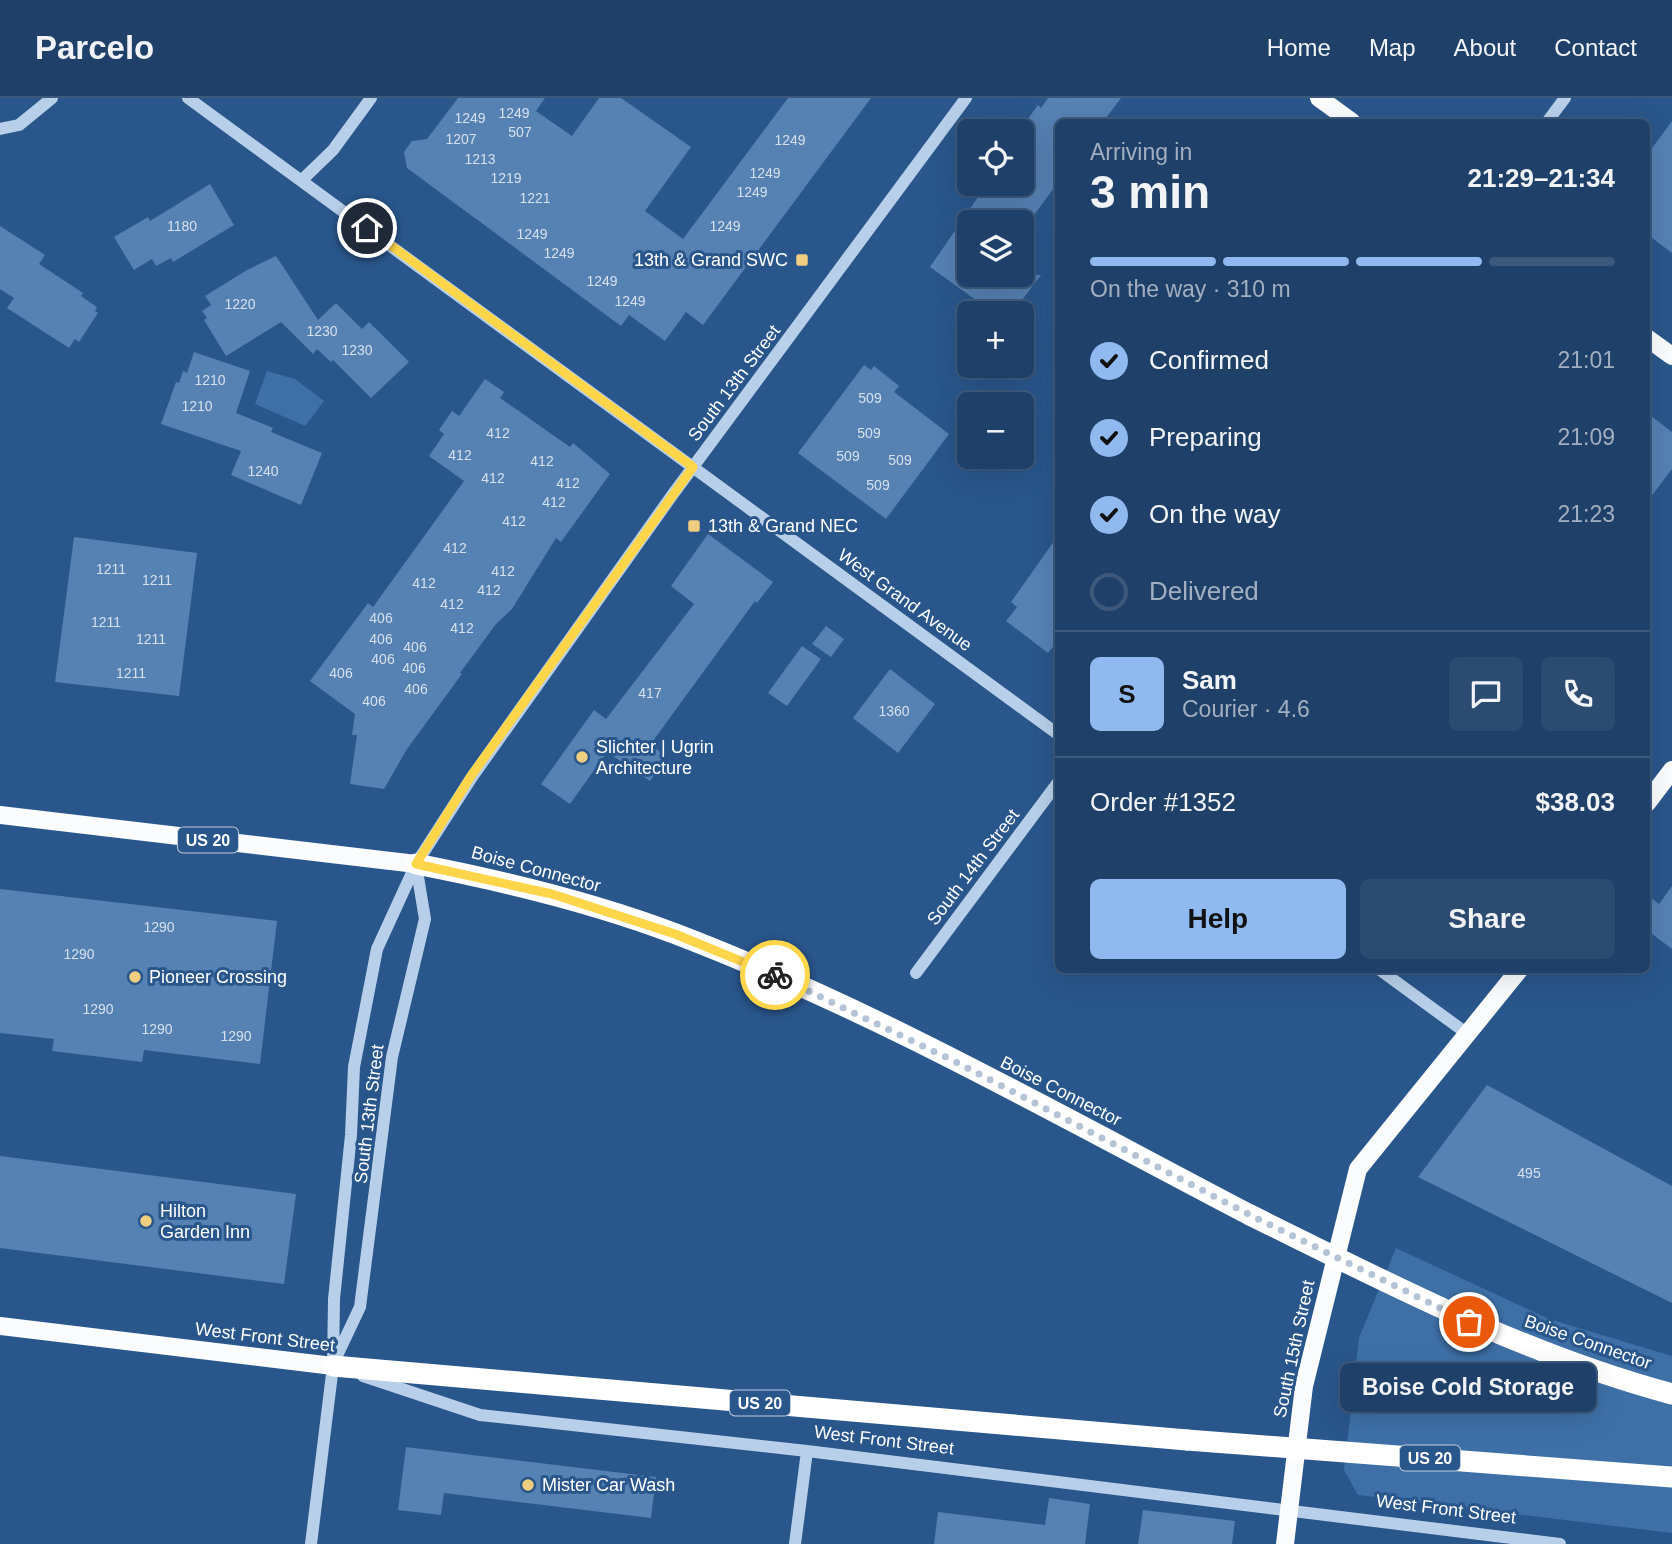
<!DOCTYPE html>
<html lang="en">
<head>
<meta charset="utf-8">
<style>
	body { margin:0; font-family:Arial,sans-serif; background:#2c4b71; color:#f1f3f6; height:100vh; display:flex; flex-direction:column; font-size:26px; white-space:nowrap }
	* { box-sizing:border-box; margin:0 }
	p { font-size:23px; color:#a1afc0 }
	.icon { flex:none; width:38px; height:38px; fill:none; stroke:currentColor; stroke-width:2; stroke-linecap:round; stroke-linejoin:round }
	.map { position:relative; flex:1; overflow:hidden }
	.sheet { position:absolute; left:1055px; top:21px; width:595px; height:854px; display:flex; flex-direction:column; background:#1f4068; border-radius:10px; box-shadow:0 7px 28px #0002,0 0 0 2px #3c597c }
	.sheet>* { flex:none }
	.buttons { position:absolute; left:957px; top:21px; display:grid; gap:14px }
	.buttons a { display:grid; place-items:center; width:77px; height:77px; border-radius:10px; background:#1f4068; box-shadow:0 7px 28px #0002,0 0 0 2px #3c597c; font-size:35px }
	.pin { position:absolute; display:grid; place-items:center; width:60px; height:60px; color:#fff; margin:-30px; border:4px solid #fff; border-radius:50%; box-shadow:0 2px 7px #0007 }
	.courier { position:absolute; display:grid; place-items:center; width:70px; height:70px; margin:-35px; border:5px solid #ffd54a; border-radius:50%; background:#fff; color:#222; box-shadow:0 2px 9px #0007 }
	.bubble { position:absolute; height:49px; border-radius:10px; background:#1f4068; box-shadow:0 7px 28px #0002,0 0 0 2px #3c597c; font-size:23px; font-weight:700; line-height:49px; text-align:center }
	.head em { font-style:normal; font-weight:700 }
	.head div { display:flex; flex-direction:column-reverse }
	.head { display:flex; align-items:center; justify-content:space-between; height:119px; padding:0 35px }
	h1 { font-size:46px; font-weight:700; line-height:52px }
	.bar { display:grid; grid-template-columns:repeat(4,1fr); gap:10px 7px; align-content:center; height:84px; padding:0 35px }
	.bar i { height:9px; border-radius:5px; background:#3c597c }
	.bar .selected { background:#90b9f0 }
	.bar p { grid-column:span 4 }
	.line { display:flex; align-items:center; gap:18px; padding:0 35px; border-top:2px solid #3c597c }
	.line div { flex:1 }
	.round { display:grid; place-items:center; flex:none; width:74px; height:74px; border-radius:10px; background:#2c4b71 }
	ol { padding:0 35px; list-style:none }
	li { display:flex; align-items:center; gap:21px; height:77px }
	li p { margin-inline-start:auto }
	li .icon { padding:7px; border-radius:50%; background:#90b9f0; color:#111; stroke-width:4 }
	li:last-child { color:#a1afc0 }
	li i { width:38px; height:38px; border:4px solid #3c597c; border-radius:50% }
	.primary-button { display:flex; gap:14px; margin-top:auto; padding:14px 35px }
	.primary-button a { flex:1; height:80px; border-radius:10px; background:#90b9f0; color:#111; font-size:28px; font-weight:700; line-height:80px; text-align:center }
	.primary-button a+a { background:#2c4b71; color:#f1f3f6 }
	header { display:flex; align-items:center; gap:42px; box-sizing:border-box; height:98px; padding:0 35px; background:#1f4068; border-bottom:2px solid #3c597c }
	header strong { font-size:33px }
	nav { display:flex; gap:38px; margin-inline-start:auto; font-size:24px }
	.map>svg:first-child { display:block }
</style>
</head>
<body>
<header>
<strong>Parcelo</strong>
<nav><a>Home</a><a>Map</a><a>About</a><a>Contact</a></nav>
</header>
<div class="map">
<svg width="1672" height="1446" viewBox="0 0 1672 1446">
	<rect width="100%" height="100%" fill="#29568b"/>
	<path fill="#3e70a7" d="M267,273L295,281L324,303L305,328L255,306Z
		M1396,1150L1549,1221L1672,1258V1435L1358,1397L1344,1372L1359,1240Z"/>
	<path fill="#5681b3" d="M458,0H545L536,13L572,38L599,0H621L691,49L645,113L683,141L788,0H871L703,227L686,214L665,243L629,217L621,228L407,70L404,54L412,43L427,41Z
		M1048,0H1121L1103,24H1059V83L1029,124H970V177H1041L1012,215H994L930,169L987,86H1022V29L1038,7L1041,10Z
		M1672,23V155L1647,136V57Z
		M210,86L234,127L173,164L171,160L156,168L152,161L134,172L114,139L148,119L150,123Z
		M0,128L45,157L39,166L83,195L81,198L97,209L95,213L98,215L79,244L75,241L69,250L7,210L14,200L0,191Z
		M276,158L318,222L336,205L362,231L369,224L409,264L371,300L333,262L331,264L317,251L313,256L281,224L226,258L204,222L207,220L202,213L211,207L205,198L247,172Z
		M194,254L250,273L236,315L273,330L271,334L322,355L301,407L231,377L241,353L161,326L176,284L179,285L183,273L187,275Z
		M864,267L871,272L874,268L899,288L894,294L949,336L886,421L798,355Z
		M485,281L504,294L500,300L570,349L573,345L610,376L561,444L556,440L512,511L496,526L460,575L462,576L407,651L384,691L350,686L357,637H352L355,616L310,583L368,505L373,509L464,383L429,358L444,336L439,332L452,313L459,318Z
		M1647,315L1672,334V371L1647,404Z
		M708,436L773,484L757,505L755,503L650,647L667,658L650,683L607,654L570,706L541,686L594,612L606,621L694,506L671,488Z
		M1059,436V541L1048,555L1006,523L1017,509L1011,504Z
		M74,439L197,455L179,598L55,584Z
		M826,528L844,541L831,559L812,546Z
		M802,548L821,561L787,608L768,595Z
		M890,571L935,606L898,655L853,620Z
		M1672,788V851L1647,832V797L1659,806Z
		M0,791L277,823L260,966L144,952L142,964L52,953L54,941L0,935Z
		M1487,987L1672,1088V1205L1418,1079Z
		M0,1058L296,1096L284,1186L0,1150Z
		M406,1349L656,1379L651,1420L444,1395L441,1417L398,1412Z
		M1049,1400L1090,1406L1085,1446H934L938,1414L1045,1427Z
		M1143,1412L1235,1423L1232,1446H1138Z"/>
	<g fill="none" stroke-linecap="round" stroke-linejoin="round">
		<path stroke="#b8cfe9" stroke-width="12" d="M188,0L1059,637
			M1547,24L1565,0
			M0,31L19,27L52,0
			M302,82L333,52L371,0
			M1380,872L1469,937
			M916,875L1059,683
			M334,1264L360,1209L392,959L425,821L416,767
			M363,1278L480,1317L807,1353L1560,1446
			M311,1446L333,1268L334,1201L351,1037L354,969L377,851L416,766L472,679L673,396L966,0
			M795,1446L807,1353"/>
		<path stroke="#fafcfe" stroke-width="18" d="M1319,0L1352,24
			M1647,240L1672,258
			M1647,705L1672,672
			M0,717L416,766
			M0,1228L333,1268
			M1285,1446L1304,1288L1358,1071L1519,872"/>
		<path stroke="#fff" stroke-width="21" d="M416,766C504,783 592,804 676,836C875,912 1062,1019 1250,1117
			M333,1268L1187,1342"/>
		<path stroke="#fff" stroke-width="21" d="M1250,1117C1388,1185 1523,1256 1672,1296
			M1187,1342L1672,1379"/>
	</g>
	<g fill="none" stroke-linecap="round" stroke-linejoin="round">
		<path stroke="#b4c4d6" stroke-width="7" stroke-dasharray="0 12.6" d="M775,877L954,963L1250,1117L1469,1224"/>
		<path stroke="#ffd54a" stroke-width="9" d="M367,130L693,369L471,678L416,766L552,796L675,836L775,877"/>
	</g>
	<g fill="#f0ce7f" stroke="#29568b" stroke-width="2.5">
		<rect x="795" y="155" width="14" height="14" rx="3.5"/>
		<rect x="687" y="421" width="14" height="14" rx="3.5"/>
		<circle cx="582" cy="659" r="7"/>
		<circle cx="135" cy="879" r="7"/>
		<circle cx="146" cy="1123" r="7"/>
		<circle cx="528" cy="1387" r="7"/>
	</g>
	<g text-anchor="middle" stroke-width="6" stroke-linejoin="round" paint-order="stroke">
		<g font-size="14" fill="#d5e0ec">
			<text x="514" y="20">1249</text>
			<text x="470" y="25">1249</text>
			<text x="520" y="39">507</text>
			<text x="461" y="46">1207</text>
			<text x="790" y="47">1249</text>
			<text x="480" y="66">1213</text>
			<text x="765" y="80">1249</text>
			<text x="506" y="85">1219</text>
			<text x="752" y="99">1249</text>
			<text x="535" y="105">1221</text>
			<text x="182" y="133">1180</text>
			<text x="725" y="133">1249</text>
			<text x="532" y="141">1249</text>
			<text x="559" y="160">1249</text>
			<text x="602" y="188">1249</text>
			<text x="630" y="208">1249</text>
			<text x="240" y="211">1220</text>
			<text x="322" y="238">1230</text>
			<text x="357" y="257">1230</text>
			<text x="210" y="287">1210</text>
			<text x="870" y="305">509</text>
			<text x="197" y="313">1210</text>
			<text x="498" y="340">412</text>
			<text x="869" y="340">509</text>
			<text x="460" y="362">412</text>
			<text x="848" y="363">509</text>
			<text x="900" y="367">509</text>
			<text x="542" y="368">412</text>
			<text x="263" y="378">1240</text>
			<text x="493" y="385">412</text>
			<text x="568" y="390">412</text>
			<text x="878" y="392">509</text>
			<text x="554" y="409">412</text>
			<text x="514" y="428">412</text>
			<text x="455" y="455">412</text>
			<text x="111" y="476">1211</text>
			<text x="503" y="478">412</text>
			<text x="157" y="487">1211</text>
			<text x="424" y="490">412</text>
			<text x="489" y="497">412</text>
			<text x="452" y="511">412</text>
			<text x="381" y="525">406</text>
			<text x="106" y="529">1211</text>
			<text x="462" y="535">412</text>
			<text x="151" y="546">1211</text>
			<text x="381" y="546">406</text>
			<text x="415" y="554">406</text>
			<text x="383" y="566">406</text>
			<text x="414" y="575">406</text>
			<text x="131" y="580">1211</text>
			<text x="341" y="580">406</text>
			<text x="416" y="596">406</text>
			<text x="650" y="600">417</text>
			<text x="374" y="608">406</text>
			<text x="894" y="618">1360</text>
			<text x="159" y="834">1290</text>
			<text x="79" y="861">1290</text>
			<text x="98" y="916">1290</text>
			<text x="157" y="936">1290</text>
			<text x="236" y="943">1290</text>
			<text x="1529" y="1080">495</text>
		</g>
		<g fill="#29568b" stroke="#bfccdc" stroke-width="2">
			<rect x="178" y="729.5" width="60" height="25" rx="5"/>
			<rect x="730" y="1292.5" width="60" height="25" rx="5"/>
			<rect x="1400" y="1347.5" width="60" height="25" rx="5"/>
		</g>
		<g font-size="16" font-weight="bold" fill="#fff">
			<text x="208" y="748">US 20</text>
			<text x="760" y="1311">US 20</text>
			<text x="1430" y="1366">US 20</text>
		</g>
		<g font-size="18" fill="#fff" stroke="#29568b" text-anchor="start">
			<text x="788" y="168" text-anchor="end">13th &amp; Grand SWC</text>
			<text x="708" y="434">13th &amp; Grand NEC</text>
			<text x="596" y="655">Slichter | Ugrin<tspan x="596" dy="21">Architecture</tspan></text>
			<text x="149" y="885">Pioneer Crossing</text>
			<text x="160" y="1119">Hilton<tspan x="160" dy="21">Garden Inn</tspan></text>
			<text x="542" y="1393">Mister Car Wash</text>
		</g>
		<g font-size="18" fill="#fff" stroke="#29568b">
			<text transform="translate(734 285) rotate(-53)" y="6">South 13th Street</text>
			<text transform="translate(905 502) rotate(36)" y="6">West Grand Avenue</text>
			<text transform="translate(973 769) rotate(-53)" y="6">South 14th Street</text>
			<text transform="translate(536 771) rotate(15)" y="6">Boise Connector</text>
			<text transform="translate(1061 993) rotate(27)" y="6">Boise Connector</text>
			<text transform="translate(369 1016) rotate(-83)" y="6">South 13th Street</text>
			<text transform="translate(265 1239) rotate(7)" y="6">West Front Street</text>
			<text transform="translate(1588 1244) rotate(19)" y="6">Boise Connector</text>
			<text transform="translate(1294 1251) rotate(-78)" y="6">South 15th Street</text>
			<text transform="translate(884 1342) rotate(7)" y="6">West Front Street</text>
			<text transform="translate(1446 1411) rotate(7)" y="6">West Front Street</text>
		</g>
	</g>
</svg>
<div class="buttons">
<a><svg class="icon" aria-label="locate" viewBox="0 0 24 24"><circle cx="12" cy="12" r="6"/><path d="M12 2v4M12 18v4M2 12h4M18 12h4"/></svg></a>
<a><svg class="icon" aria-label="layers" viewBox="0 0 24 24"><path d="M12 4l9 5-9 5-9-5zM3 14l9 5 9-5"/></svg></a>
<a>+</a>
<a>−</a>
</div>
<div class="pin" style="left:1469px;top:1224px;background:#ea580c"><svg class="icon" aria-label="bag" viewBox="0 0 24 24"><path d="M5 8h14l-1 12H6zM9 8a3 3 0 0 1 6 0"/></svg></div>
<div class="pin" style="left:367px;top:130px;background:#1f2937"><svg class="icon" aria-label="home" viewBox="0 0 24 24"><path d="M3 11l9-7 9 7M6 9v11h12V9"/></svg></div>
<div class="courier" style="left:775px;top:877px"><svg class="icon" aria-label="bike" viewBox="0 0 24 24"><circle cx="6" cy="16" r="4"/><circle cx="18" cy="16" r="4"/><path d="M6 16l4-8h5l3 8M10 8l3 8H6M13 5h3"/></svg></div>
<div class="bubble" style="left:1340px;top:1265px;width:256px">Boise Cold Storage</div>
<section class="sheet">
<div class="head"><div><h1>3 min</h1><p>Arriving in</p></div><em>21:29–21:34</em></div>
<div class="bar"><i class="selected"></i><i class="selected"></i><i class="selected"></i><i></i><p>On the way · 310 m</p></div>
<ol>
<li><svg class="icon" aria-label="check" viewBox="0 0 24 24"><path d="M5 12l5 5 9-10"/></svg>Confirmed<p>21:01</p></li>
<li><svg class="icon" aria-label="check" viewBox="0 0 24 24"><path d="M5 12l5 5 9-10"/></svg>Preparing<p>21:09</p></li>
<li><svg class="icon" aria-label="check" viewBox="0 0 24 24"><path d="M5 12l5 5 9-10"/></svg>On the way<p>21:23</p></li>
<li><i></i>Delivered</li>
</ol>
<div class="line" style="height:126px"><b class="round" style="background:#90b9f0;color:#111">S</b><div><b>Sam</b><p>Courier · 4.6</p></div><a class="round"><svg class="icon" aria-label="chat" viewBox="0 0 24 24"><path d="M4 5h16v11H9l-5 4z"/></svg></a><a class="round"><svg class="icon" aria-label="phone" viewBox="0 0 24 24"><path d="M5 4h4l2 5-3 2q2 4 5 5l2-3 5 2v4C11 20 4 13 5 4z"/></svg></a></div>
<div class="line" style="height:91px"><div>Order #1352</div><b>$38.03</b></div>
<div class="primary-button"><a>Help</a><a>Share</a></div>
</section>
</div>
</body>
</html>
